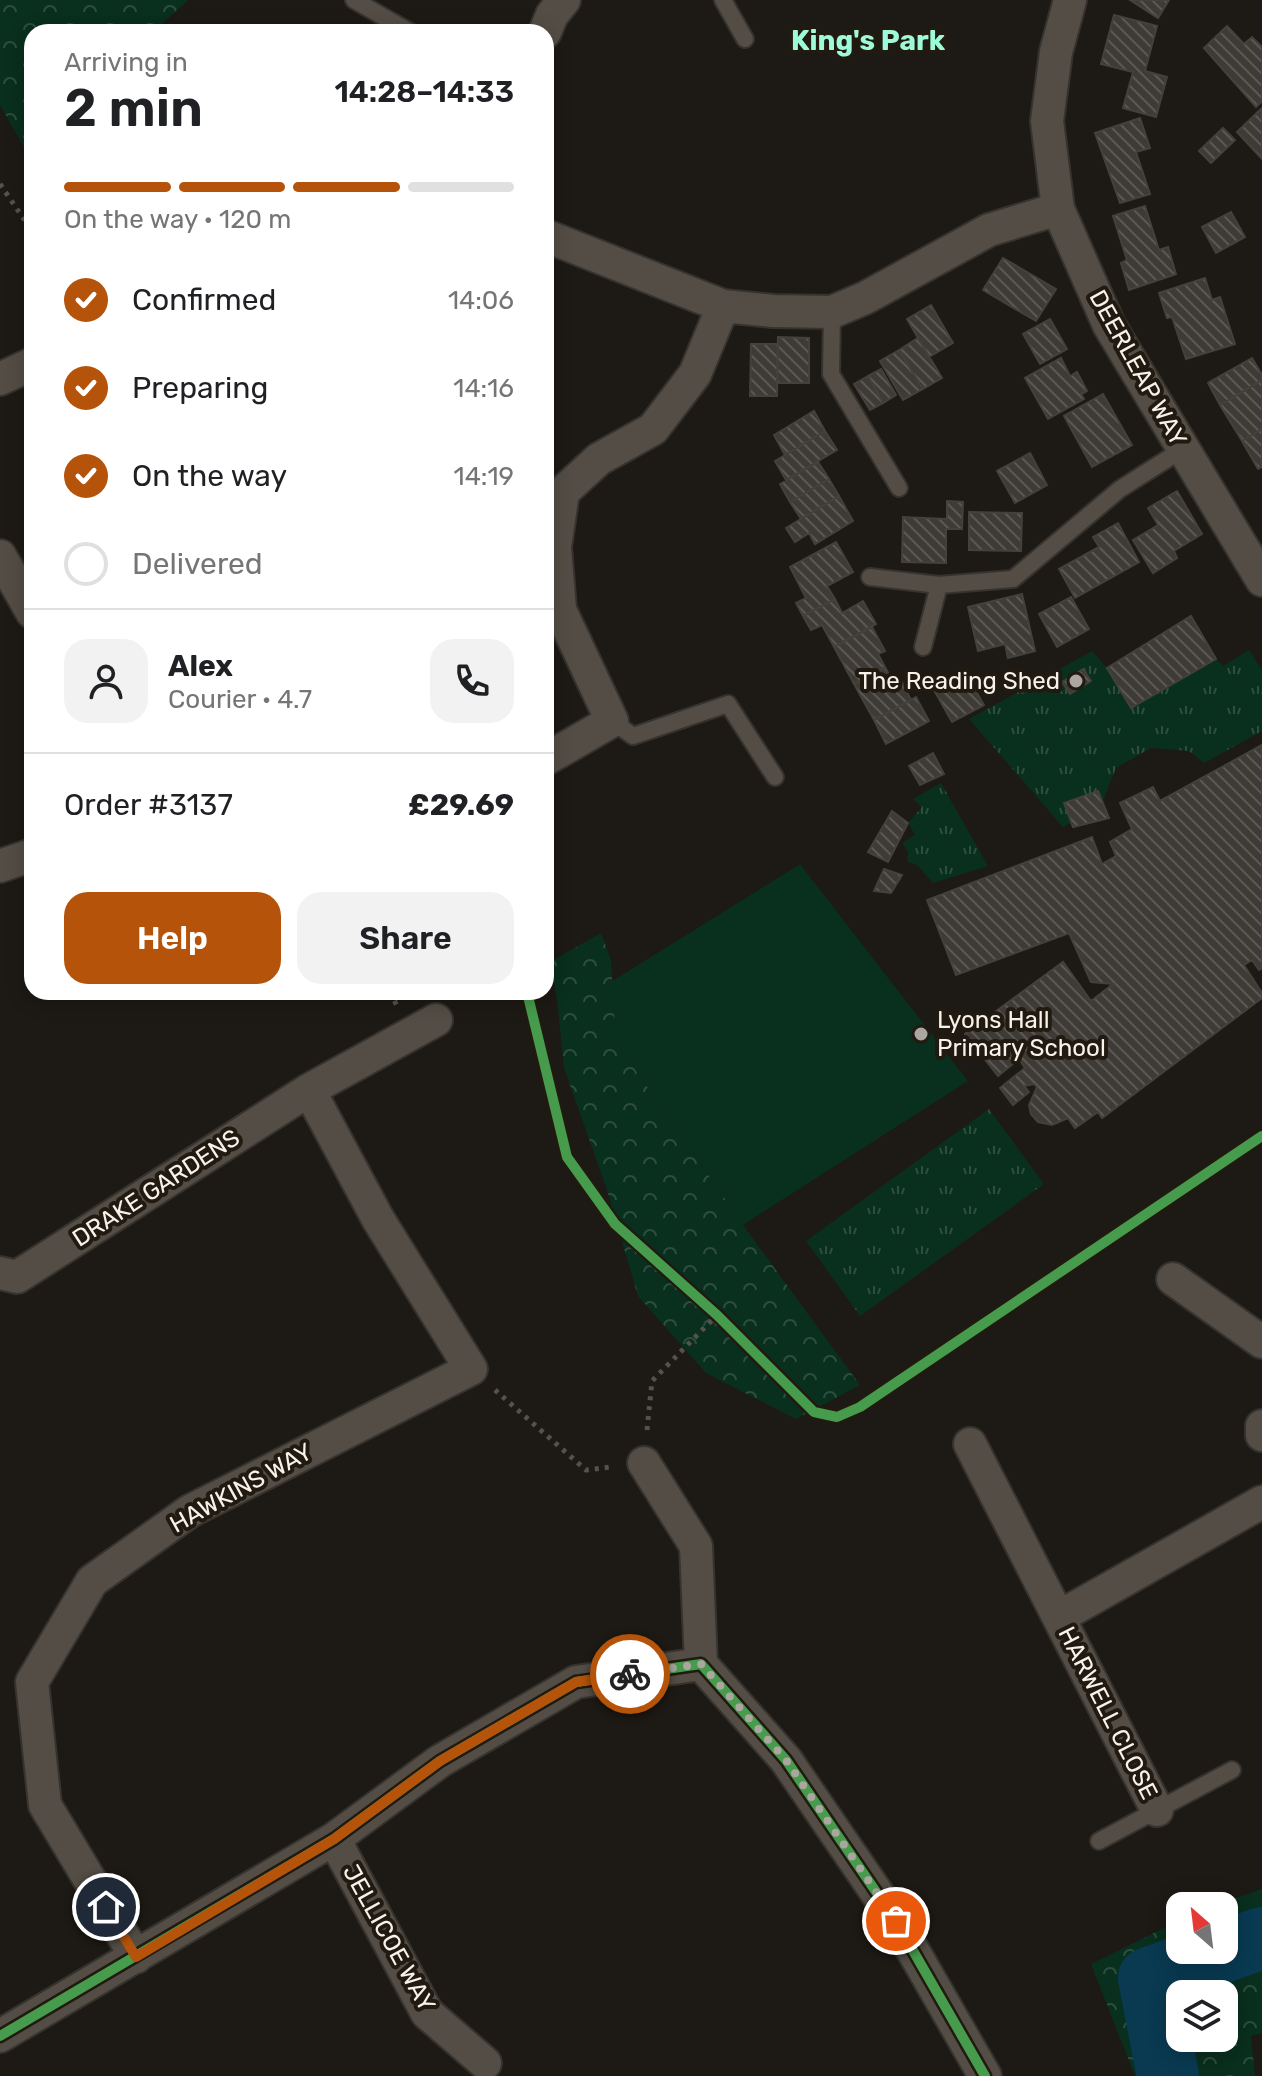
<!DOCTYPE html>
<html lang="en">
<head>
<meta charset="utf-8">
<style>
	body { margin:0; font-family:Rubik,sans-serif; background:#f2f2f2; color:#202124; height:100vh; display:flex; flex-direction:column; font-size:30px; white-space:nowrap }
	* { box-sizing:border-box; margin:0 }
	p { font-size:26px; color:#757577 }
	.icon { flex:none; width:44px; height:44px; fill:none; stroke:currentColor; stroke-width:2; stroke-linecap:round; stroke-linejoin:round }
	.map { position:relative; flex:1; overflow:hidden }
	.panel { position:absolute; left:24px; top:24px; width:530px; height:976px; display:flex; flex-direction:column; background:#fff; border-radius:24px; box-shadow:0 4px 20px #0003 }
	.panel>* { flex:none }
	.needle { width:52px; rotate:332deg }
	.tools { position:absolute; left:1166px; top:1892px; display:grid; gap:16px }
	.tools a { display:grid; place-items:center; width:72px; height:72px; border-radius:16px; background:#fff; box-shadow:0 4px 20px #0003; font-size:40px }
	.pin { position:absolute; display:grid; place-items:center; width:68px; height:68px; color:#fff; margin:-34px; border:4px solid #fff; border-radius:50%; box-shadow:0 2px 8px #0007 }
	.courier { position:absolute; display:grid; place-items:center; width:80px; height:80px; margin:-40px; border:6px solid #b45309; border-radius:50%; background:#fff; color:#222; box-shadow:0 2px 10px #0007 }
	.head em { font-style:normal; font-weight:600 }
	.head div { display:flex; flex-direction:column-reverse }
	.head { display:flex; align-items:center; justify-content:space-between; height:136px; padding:0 40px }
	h1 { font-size:52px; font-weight:600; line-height:60px }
	.bar { display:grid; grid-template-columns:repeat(4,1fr); gap:12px 8px; align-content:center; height:96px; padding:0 40px }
	.bar i { height:10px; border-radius:6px; background:#e0e0e0 }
	.bar .active { background:#b45309 }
	.bar p { grid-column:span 4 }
	.line { display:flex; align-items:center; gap:20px; padding:0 40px; border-top:2px solid #e0e0e0 }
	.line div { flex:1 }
	.round { display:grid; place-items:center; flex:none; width:84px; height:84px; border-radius:24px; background:#f2f2f2 }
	ol { padding:0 40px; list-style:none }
	li { display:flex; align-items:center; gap:24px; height:88px }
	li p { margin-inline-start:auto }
	li .icon { padding:8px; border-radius:50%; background:#b45309; color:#fff; stroke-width:4 }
	li:last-child { color:#757577 }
	li i { width:44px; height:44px; border:4px solid #e0e0e0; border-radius:50% }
	.primary-button { display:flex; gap:16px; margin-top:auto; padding:16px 40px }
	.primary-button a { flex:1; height:92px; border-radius:24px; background:#b45309; color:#fff; font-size:32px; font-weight:600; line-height:92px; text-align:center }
	.primary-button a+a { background:#f2f2f2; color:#202124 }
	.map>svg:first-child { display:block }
</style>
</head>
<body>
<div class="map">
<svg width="1262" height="2076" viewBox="0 0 1262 2076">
	<defs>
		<pattern id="forest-crowns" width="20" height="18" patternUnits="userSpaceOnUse" patternTransform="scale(2)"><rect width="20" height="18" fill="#092f1e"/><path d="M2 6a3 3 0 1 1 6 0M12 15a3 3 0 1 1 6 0" fill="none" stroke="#2e4e3f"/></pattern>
		<pattern id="park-tufts" width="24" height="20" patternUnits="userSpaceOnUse" patternTransform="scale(2)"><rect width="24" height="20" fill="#092f1e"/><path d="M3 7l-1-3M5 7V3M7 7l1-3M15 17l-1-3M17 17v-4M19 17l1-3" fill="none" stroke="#2e4e3f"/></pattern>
		<pattern id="building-back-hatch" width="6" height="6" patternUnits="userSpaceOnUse" patternTransform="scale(2)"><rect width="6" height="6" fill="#3e3b36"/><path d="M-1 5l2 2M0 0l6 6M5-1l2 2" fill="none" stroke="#5b5853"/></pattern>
	</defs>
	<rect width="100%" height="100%" fill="#1d1914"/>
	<path fill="#092f1e" d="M800,864L968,1081L743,1225L585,998Z"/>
	<path fill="url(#forest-crowns)" fill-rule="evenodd" d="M0,0H188L153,32H32V141L25,149L0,105Z
		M601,933L611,960L616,1042L743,1225L860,1385L796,1419L706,1373L638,1296L607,1190L564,1068L557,999L550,962Z
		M1262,1889V2033L1251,2036L1255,2076H1135L1091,1964L1180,1920V1950H1224V1906H1213ZM1224,1994V2038H1180V1994Z"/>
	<path fill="url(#park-tufts)" d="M1249,650L1262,670V731L1204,763L1189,751L1151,748L1116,768L1103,800L1098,791L1064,803L1072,822L1063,827L969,719L1092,651L1107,668L1131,708L1216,659L1223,666Z
		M941,783L988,866L933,883L918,866L907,861L908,852L902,843L915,835L908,823L922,807L913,799Z
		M989,1109L1044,1184L860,1316L806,1241Z"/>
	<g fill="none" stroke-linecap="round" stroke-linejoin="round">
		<path stroke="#093a52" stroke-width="62" d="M1168,2076L1149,1978L1262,1938"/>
	</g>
	<path fill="url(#building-back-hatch)" stroke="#44403c" stroke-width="2" d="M1130,0H1169L1158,18Z
		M1114,15L1157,26L1145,71L1167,77L1156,117L1123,108L1133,72L1101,64Z
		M1227,26L1244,44L1252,37L1262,47V101L1256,107L1204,48Z
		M1262,108V159L1237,132Z
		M1140,118L1150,148L1136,152L1150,194L1120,203L1095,133Z
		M1223,128L1235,140L1211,163L1199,151Z
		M1145,206L1159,250L1168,247L1176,274L1129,290L1121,263L1127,260L1113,216Z
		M1231,212L1245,237L1216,253L1202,227Z
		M1003,258L1056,289L1036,321L983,290Z
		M1205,278L1212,300L1220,297L1235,344L1186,359L1172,317L1167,318L1159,293Z
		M931,305L953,343L929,357L907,319Z
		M1050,319L1067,349L1040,364L1023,334Z
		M778,337L809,338V383H777Z
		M918,338L942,378L923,389L899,350Z
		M751,344H778L777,396H750Z
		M899,350L923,389L903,400L880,361Z
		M1061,358L1070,376L1077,372L1087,391L1081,394L1084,399L1048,419L1025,378Z
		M1252,358L1262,375V380L1220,405L1208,383Z
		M881,369L896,395L883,403L868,376Z
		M868,376L883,403L870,410L854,384Z
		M1262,380V429L1242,441L1220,405Z
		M1103,394L1132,445L1092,467L1064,416Z
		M814,411L825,431L785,455L774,435Z
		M1262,429V467L1258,469L1242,441Z
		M825,431L837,450L786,480L775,461Z
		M1030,453L1047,485L1015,503L997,471Z
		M818,462L829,479L790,502L780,484Z
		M829,479L839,496L801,519L790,502Z
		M1177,491L1202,534L1174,551L1177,558L1153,573L1133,540L1158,525L1148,508Z
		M839,496L853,521L815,544L809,533L795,542L786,528Z
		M947,501L963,502L962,529H946V563L902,562L903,517L947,519Z
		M969,512L1022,513L1021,551L969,550Z
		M1118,523L1139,562L1075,598L1059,569L1099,547L1093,537Z
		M836,542L853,572L827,586L835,599L803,616L796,603L806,598L790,567Z
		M1022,594L1035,651L1008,658L1005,644L978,651L968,607Z
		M1071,597L1089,629L1057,647L1039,614Z
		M835,599L842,613L863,601L876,624L834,647L822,625L811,630L803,616Z
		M1191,616L1216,659L1131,708L1107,668Z
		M872,627L885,651L878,654L885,667L854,684L834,647Z
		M885,667L892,680L899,676L911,700L874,720L854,684Z
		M1083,669L1091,681L1070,694L1062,682Z
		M965,672L984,705L952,722L934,690Z
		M916,697L929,721L886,744L874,720Z
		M1262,745V968L1259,970L1252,960L1244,965L1262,993V998L1102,1118L1098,1112L1075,1128L1068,1118L1052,1125L1038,1122L1031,1114L1029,1105L1037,1087L1034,1084L1024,1086L1029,1092L1013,1105L1000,1088L1025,1068L1019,1059L998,1076L965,1034L1063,962L1091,1001L1113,984L1091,982L1069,933L956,975L927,900L1092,837L1102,864L1116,856L1110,842L1132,829L1120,803L1153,787L1160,801Z
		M933,753L944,774L920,785L909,766Z
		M1098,791L1109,818L1073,827L1064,803Z
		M892,811L908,823L888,862L868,852Z
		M884,869L902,875L891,893L874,891Z"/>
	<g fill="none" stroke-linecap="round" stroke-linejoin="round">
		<defs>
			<path id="service" d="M354,0L410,32
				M723,0L745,39
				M832,312L831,374L899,488
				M870,577L939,585L1013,579L1120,489L1183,449
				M923,647L939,585
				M612,721L633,736L728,704L775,777
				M1099,1841L1232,1770"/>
			<path id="minor" d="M1070,0L1056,52L1047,121L1058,209L1109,325L1262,580
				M545,32L552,15L564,0
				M546,236L723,306L773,311L832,312L865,298L989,230L1058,209
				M0,379L32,364
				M0,556L32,612
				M546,759L612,721L560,610L555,547L563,492L599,459L653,429L695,374L723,306
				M0,866L32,855
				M0,1273L17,1277L309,1090L436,1020
				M1173,1279L1262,1342
				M1262,1426V1435
				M970,1444L1157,1810
				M644,1463L696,1546L701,1664
				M1059,1617L1262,1502
				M334,1839L427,2013L485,2063
				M136,1957L45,1805L32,1682L92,1581L190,1511L471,1369L378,1219L309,1090
				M0,2036L334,1839L440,1761L576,1682L701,1664L786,1760L896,1921L985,2076"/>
		</defs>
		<use href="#service" stroke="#36332f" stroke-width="20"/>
		<use href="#minor" stroke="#36332f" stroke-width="36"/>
		<path stroke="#56514b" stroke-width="5" stroke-dasharray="4 6" stroke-linecap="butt" d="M0,184L32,231
			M390,992L397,1006
			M495,1390L586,1470L611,1467
			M647,1430L652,1381L717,1315"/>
		<use href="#service" stroke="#534d45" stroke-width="16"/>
		<use href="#minor" stroke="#534d45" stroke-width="32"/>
		<defs>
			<path id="cycleway" d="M527,992L567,1157L615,1224L717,1315L814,1412L837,1417L860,1407L1262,1136
				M0,2036L334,1839L440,1761L576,1682L701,1664L786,1760L896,1921L985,2076"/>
		</defs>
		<use href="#cycleway" stroke="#211a10" stroke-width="15"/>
		<use href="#cycleway" stroke="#469c4c" stroke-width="10"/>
	</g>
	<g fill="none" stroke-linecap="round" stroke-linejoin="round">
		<path stroke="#aba6a0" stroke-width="8" stroke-dasharray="0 14.4" d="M630,1674L701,1664L786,1760L896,1921"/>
		<path stroke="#b45309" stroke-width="10" d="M106,1907L136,1957L334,1839L440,1761L576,1682L630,1674"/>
	</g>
	<g fill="#aba6a0" stroke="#211a10" stroke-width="3">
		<circle cx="1076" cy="681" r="8"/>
		<circle cx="921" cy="1034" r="8"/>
	</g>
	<g text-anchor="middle" stroke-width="8" stroke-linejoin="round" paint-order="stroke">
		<g font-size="24" fill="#f7f2eb" stroke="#211a10">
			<text transform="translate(1138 368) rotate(61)" y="8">DEERLEAP WAY</text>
			<text transform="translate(156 1188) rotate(-33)" y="8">DRAKE GARDENS</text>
			<text transform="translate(241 1488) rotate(-29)" y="8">HAWKINS WAY</text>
			<text transform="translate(1108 1713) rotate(63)" y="8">HARWELL CLOSE</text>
			<text transform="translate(389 1938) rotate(61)" y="8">JELLICOE WAY</text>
		</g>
		<g font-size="24" fill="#f7f2eb" stroke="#211a10" text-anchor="end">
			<text x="1060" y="689">The Reading Shed</text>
			<text x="937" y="1028" text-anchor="start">Lyons Hall<tspan x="937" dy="28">Primary School</tspan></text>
		</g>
		<g font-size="28" font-weight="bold" fill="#9efbd9" stroke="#211a10">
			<text x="868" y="50">King's Park</text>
		</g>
	</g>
</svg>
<div class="tools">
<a><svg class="needle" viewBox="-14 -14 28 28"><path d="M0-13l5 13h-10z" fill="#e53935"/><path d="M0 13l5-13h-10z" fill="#757577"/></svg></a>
<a><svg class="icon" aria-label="layers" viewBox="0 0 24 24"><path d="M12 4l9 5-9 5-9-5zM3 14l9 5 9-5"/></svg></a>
</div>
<div class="pin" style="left:896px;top:1921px;background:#ea580c"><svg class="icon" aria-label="bag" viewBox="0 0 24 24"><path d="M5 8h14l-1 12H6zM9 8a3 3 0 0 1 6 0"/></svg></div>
<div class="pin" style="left:106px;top:1907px;background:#1f2937"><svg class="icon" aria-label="home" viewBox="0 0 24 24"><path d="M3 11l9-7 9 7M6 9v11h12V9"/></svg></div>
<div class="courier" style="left:630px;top:1674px"><svg class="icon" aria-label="bike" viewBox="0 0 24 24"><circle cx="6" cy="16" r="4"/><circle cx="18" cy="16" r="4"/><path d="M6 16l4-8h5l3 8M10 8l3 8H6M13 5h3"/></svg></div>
<section class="panel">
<div class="head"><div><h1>2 min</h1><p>Arriving in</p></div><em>14:28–14:33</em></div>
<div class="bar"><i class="active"></i><i class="active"></i><i class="active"></i><i></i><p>On the way · 120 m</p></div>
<ol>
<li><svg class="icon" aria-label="check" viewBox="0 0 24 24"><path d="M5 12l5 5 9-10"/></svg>Confirmed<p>14:06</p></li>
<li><svg class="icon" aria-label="check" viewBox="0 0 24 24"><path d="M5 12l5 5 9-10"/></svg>Preparing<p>14:16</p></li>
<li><svg class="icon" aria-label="check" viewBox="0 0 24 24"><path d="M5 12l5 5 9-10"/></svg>On the way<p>14:19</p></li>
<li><i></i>Delivered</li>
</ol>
<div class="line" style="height:144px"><a class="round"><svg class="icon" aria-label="person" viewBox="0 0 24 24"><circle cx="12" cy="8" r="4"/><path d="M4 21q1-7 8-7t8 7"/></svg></a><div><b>Alex</b><p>Courier · 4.7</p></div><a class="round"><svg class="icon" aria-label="phone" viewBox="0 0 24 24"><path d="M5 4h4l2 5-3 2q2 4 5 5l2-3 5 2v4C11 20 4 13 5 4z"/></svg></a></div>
<div class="line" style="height:104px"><div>Order #3137</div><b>£29.69</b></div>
<div class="primary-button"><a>Help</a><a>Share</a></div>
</section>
</div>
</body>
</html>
